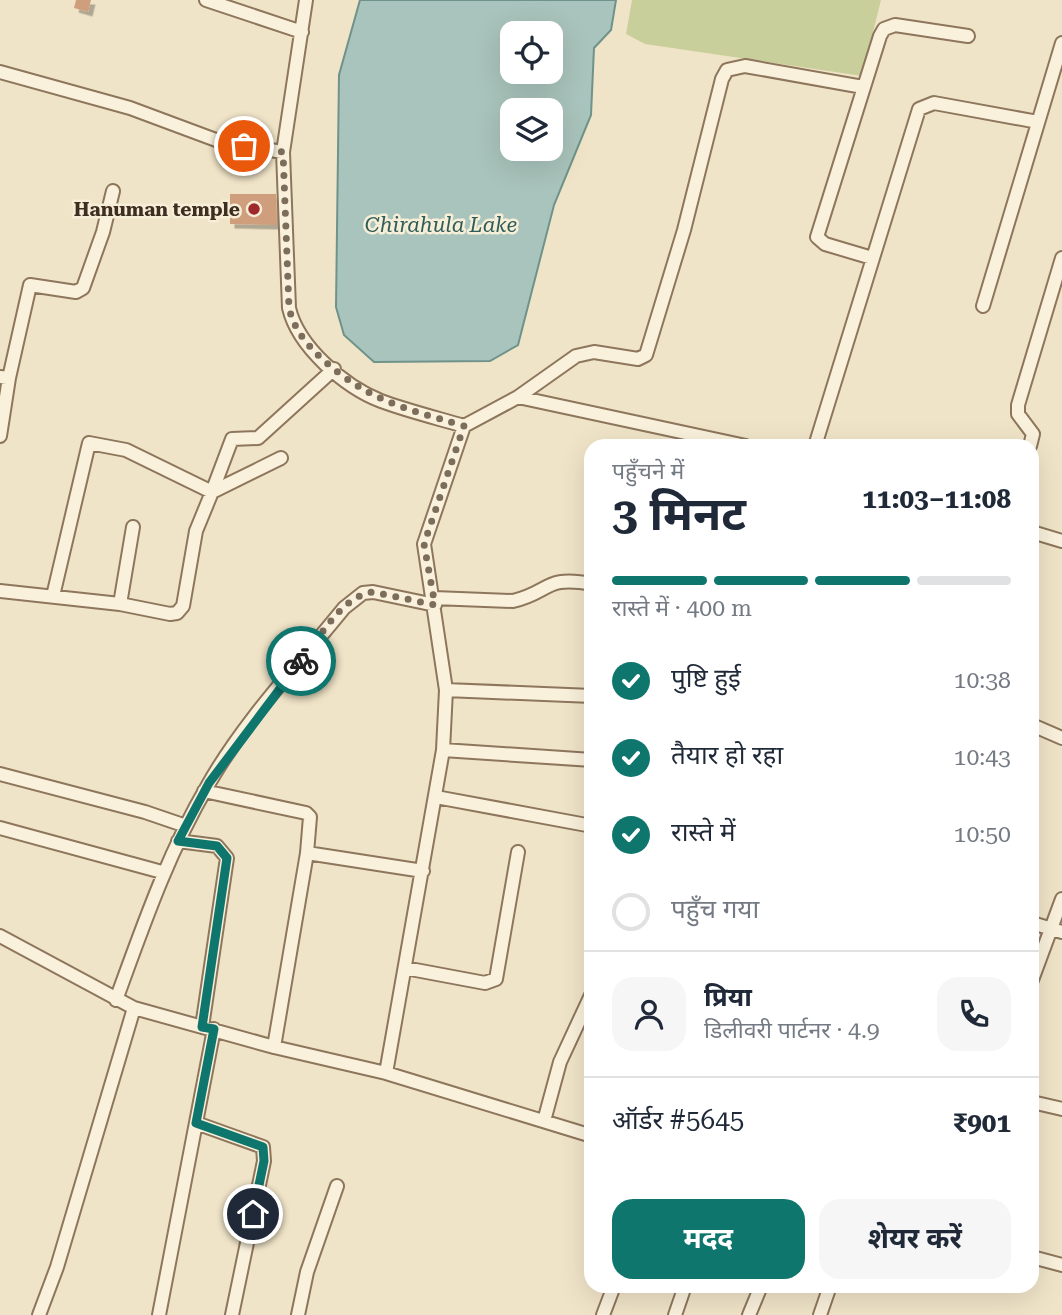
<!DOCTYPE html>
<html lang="hi">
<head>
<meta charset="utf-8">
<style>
	body { margin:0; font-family:"Roboto Serif","Noto Sans Devanagari",serif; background:#f6f6f7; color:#1f2937; height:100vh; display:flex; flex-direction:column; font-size:26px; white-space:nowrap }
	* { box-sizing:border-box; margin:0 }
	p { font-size:23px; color:#747a83 }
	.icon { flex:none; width:38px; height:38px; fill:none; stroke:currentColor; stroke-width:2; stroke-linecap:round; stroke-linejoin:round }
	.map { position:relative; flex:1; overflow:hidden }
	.sheet { position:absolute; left:584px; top:439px; width:455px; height:854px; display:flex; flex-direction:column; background:#fff; border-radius:21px; box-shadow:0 7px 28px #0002 }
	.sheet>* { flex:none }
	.fabs { position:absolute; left:500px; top:21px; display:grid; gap:14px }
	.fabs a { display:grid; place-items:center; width:63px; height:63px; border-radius:14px; background:#fff; box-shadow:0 7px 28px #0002; font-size:35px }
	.pin { position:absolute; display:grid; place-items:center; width:60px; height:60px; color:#fff; margin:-30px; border:4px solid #fff; border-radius:50%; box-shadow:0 2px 7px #0007 }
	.courier { position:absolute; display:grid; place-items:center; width:70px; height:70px; margin:-35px; border:5px solid #0f766e; border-radius:50%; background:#fff; color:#222; box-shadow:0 2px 9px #0007 }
	.headline em { font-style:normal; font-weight:700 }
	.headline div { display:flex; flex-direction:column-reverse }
	.headline { display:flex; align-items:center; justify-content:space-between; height:119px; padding:0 28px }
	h1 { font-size:46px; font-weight:700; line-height:52px }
	.bar { display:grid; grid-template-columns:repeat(4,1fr); gap:10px 7px; align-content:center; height:84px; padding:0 28px }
	.bar i { height:9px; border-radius:5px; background:#e0e1e3 }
	.bar .on { background:#0f766e }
	.bar p { grid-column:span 4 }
	.line { display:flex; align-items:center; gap:18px; padding:0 28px; border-top:2px solid #e0e1e3 }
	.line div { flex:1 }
	.round { display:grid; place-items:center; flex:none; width:74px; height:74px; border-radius:21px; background:#f6f6f7 }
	ol { padding:0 28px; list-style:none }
	li { display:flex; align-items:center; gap:21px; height:77px }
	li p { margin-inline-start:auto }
	li .icon { padding:7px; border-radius:50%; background:#0f766e; color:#fff; stroke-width:4 }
	li:last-child { color:#747a83 }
	li i { width:38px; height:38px; border:4px solid #e0e1e3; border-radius:50% }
	.action { display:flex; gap:14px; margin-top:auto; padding:14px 28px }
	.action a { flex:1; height:80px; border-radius:21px; background:#0f766e; color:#fff; font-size:28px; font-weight:700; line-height:80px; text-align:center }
	.action a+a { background:#f6f6f7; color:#1f2937 }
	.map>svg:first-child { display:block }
</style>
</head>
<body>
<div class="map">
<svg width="1062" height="1315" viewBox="0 0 1062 1315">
	<defs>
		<filter id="shadow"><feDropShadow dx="4.5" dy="4.5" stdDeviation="0" flood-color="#0004"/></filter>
	</defs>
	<rect width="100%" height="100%" fill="#f0e4c8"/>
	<path fill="#c9cf9b" d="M632,0H881L862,76L645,44L626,34Z"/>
	<path fill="#a9c4bc" stroke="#6f938a" stroke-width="2" fill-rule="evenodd" d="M360,0H616L611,30L594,48L591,115L554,205L518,345L490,361L374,362L344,335L336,307L339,75ZM513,33H551V72H513ZM513,110H551V149H513Z"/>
	<path fill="#cf9f7d" filter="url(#shadow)" d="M76,0H91L88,12L74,8Z
		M230,194H276L277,225L230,224Z"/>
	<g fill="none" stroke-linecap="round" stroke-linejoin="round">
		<defs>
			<path id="minor" d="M206,0L302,32
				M0,72L130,108L224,143L283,152L306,0
				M283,152L289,308C298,347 345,387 381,401C408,411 437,418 464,426
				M872,258L825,244L817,237L880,36L884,29L895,25L968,36
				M983,306L1062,43
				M0,377L9,378L30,285L76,292L83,288L103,232L113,191
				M518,397L746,446
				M0,436L9,378
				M815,446L919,109L934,103L1038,122
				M1030,446L1033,434L1018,414V405L1062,258
				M212,492L232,439L258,438L334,369
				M212,492L281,458
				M1032,532L1062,541
				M0,591L120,604L133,527
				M53,596L89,443L126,450L212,492L196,531L183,606L177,613L170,614L120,604
				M434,598L513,601C551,592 544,575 592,584
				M446,690L592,696
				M1032,725L1062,738
				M443,750L592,760
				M0,774L145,812L186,826
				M204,791L306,813L310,817L307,853
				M436,797L592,826
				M0,828L162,872
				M178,841L217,846L227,858L202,1027
				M1032,923L1062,932
				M0,936L134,1008L274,1047L386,1073L592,1136
				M405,968L485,983L496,979L518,852
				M1032,980L1062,899
				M116,1000C143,926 168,853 208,785C244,721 298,665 344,608L363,593L373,592L435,605
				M274,1047L307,853L423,871
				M386,1073L443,750L446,690L424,544L464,426L518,397L576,356L594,352L638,359L646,355L684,230L722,79L727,70L745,66L863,87
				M1032,1102L1062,1109
				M544,1121L560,1062L592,993
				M196,1123L263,1147L264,1161L232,1315
				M1032,1257L1062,1265
				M39,1315L57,1267L134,1008
				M159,1315L214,1029
				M298,1315L307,1272L337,1186
				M603,1315L614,1286
				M675,1315L685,1286
				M749,1315L761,1286
				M820,1315L830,1286"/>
		</defs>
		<use href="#minor" stroke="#8d765c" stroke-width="16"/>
		<use href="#minor" stroke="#faf1dc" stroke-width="12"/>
	</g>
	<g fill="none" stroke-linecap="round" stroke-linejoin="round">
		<path stroke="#7c6e5b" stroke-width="7" stroke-dasharray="0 12.6" d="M244,146L283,152L289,308C294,329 305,342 320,357C368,401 404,408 464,426L424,544L435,605L373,592C343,595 319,638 301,661"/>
		<path stroke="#0f766e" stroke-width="9" d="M253,1214L264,1161L263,1147L196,1123L214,1029L202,1027L227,858L217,846L178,841L209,783L301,661"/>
	</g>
	<circle fill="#9e2a2b" stroke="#f7eed8" stroke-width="2.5" cx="254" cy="209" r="7"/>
	<g text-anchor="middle" stroke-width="5" stroke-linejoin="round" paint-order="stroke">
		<g font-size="19" font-weight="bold" fill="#3d2e20" stroke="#f7eed8" text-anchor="end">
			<text x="240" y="216">Hanuman temple</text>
		</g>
		<g font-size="21" font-style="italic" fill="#2f5d5a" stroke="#f7eed8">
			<text x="441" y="232">Chirahula Lake</text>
		</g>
	</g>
</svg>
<div class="fabs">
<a><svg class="icon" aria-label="locate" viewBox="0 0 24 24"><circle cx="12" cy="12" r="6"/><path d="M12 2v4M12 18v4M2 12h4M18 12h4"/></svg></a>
<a><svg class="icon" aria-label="layers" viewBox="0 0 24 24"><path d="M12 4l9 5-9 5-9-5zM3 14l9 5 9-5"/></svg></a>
</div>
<div class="pin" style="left:244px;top:146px;background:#ea580c"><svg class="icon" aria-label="bag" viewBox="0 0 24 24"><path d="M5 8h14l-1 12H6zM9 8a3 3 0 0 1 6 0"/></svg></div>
<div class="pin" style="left:253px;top:1214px;background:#1f2937"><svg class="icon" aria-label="home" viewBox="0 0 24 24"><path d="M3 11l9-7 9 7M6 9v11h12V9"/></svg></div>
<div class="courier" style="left:301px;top:661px"><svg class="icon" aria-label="bike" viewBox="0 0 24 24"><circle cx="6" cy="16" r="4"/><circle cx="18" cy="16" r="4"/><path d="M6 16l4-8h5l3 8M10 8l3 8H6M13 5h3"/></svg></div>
<section class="sheet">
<div class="headline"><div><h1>3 मिनट</h1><p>पहुँचने में</p></div><em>11:03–11:08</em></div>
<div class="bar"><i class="on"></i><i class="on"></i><i class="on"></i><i></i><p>रास्ते में · 400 m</p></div>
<ol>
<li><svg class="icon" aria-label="check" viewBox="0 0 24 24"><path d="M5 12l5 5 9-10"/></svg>पुष्टि हुई<p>10:38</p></li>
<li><svg class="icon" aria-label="check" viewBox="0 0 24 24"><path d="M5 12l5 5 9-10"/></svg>तैयार हो रहा<p>10:43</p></li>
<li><svg class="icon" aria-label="check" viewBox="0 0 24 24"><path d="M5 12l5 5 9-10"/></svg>रास्ते में<p>10:50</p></li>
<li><i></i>पहुँच गया</li>
</ol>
<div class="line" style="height:126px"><a class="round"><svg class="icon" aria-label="person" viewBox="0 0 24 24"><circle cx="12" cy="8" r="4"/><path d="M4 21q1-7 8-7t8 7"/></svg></a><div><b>प्रिया</b><p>डिलीवरी पार्टनर · 4.9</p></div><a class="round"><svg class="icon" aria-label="phone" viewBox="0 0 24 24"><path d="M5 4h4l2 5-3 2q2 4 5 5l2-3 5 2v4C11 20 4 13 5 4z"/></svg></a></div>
<div class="line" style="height:91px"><div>ऑर्डर #5645</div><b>₹901</b></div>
<div class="action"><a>मदद</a><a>शेयर करें</a></div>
</section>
</div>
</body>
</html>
